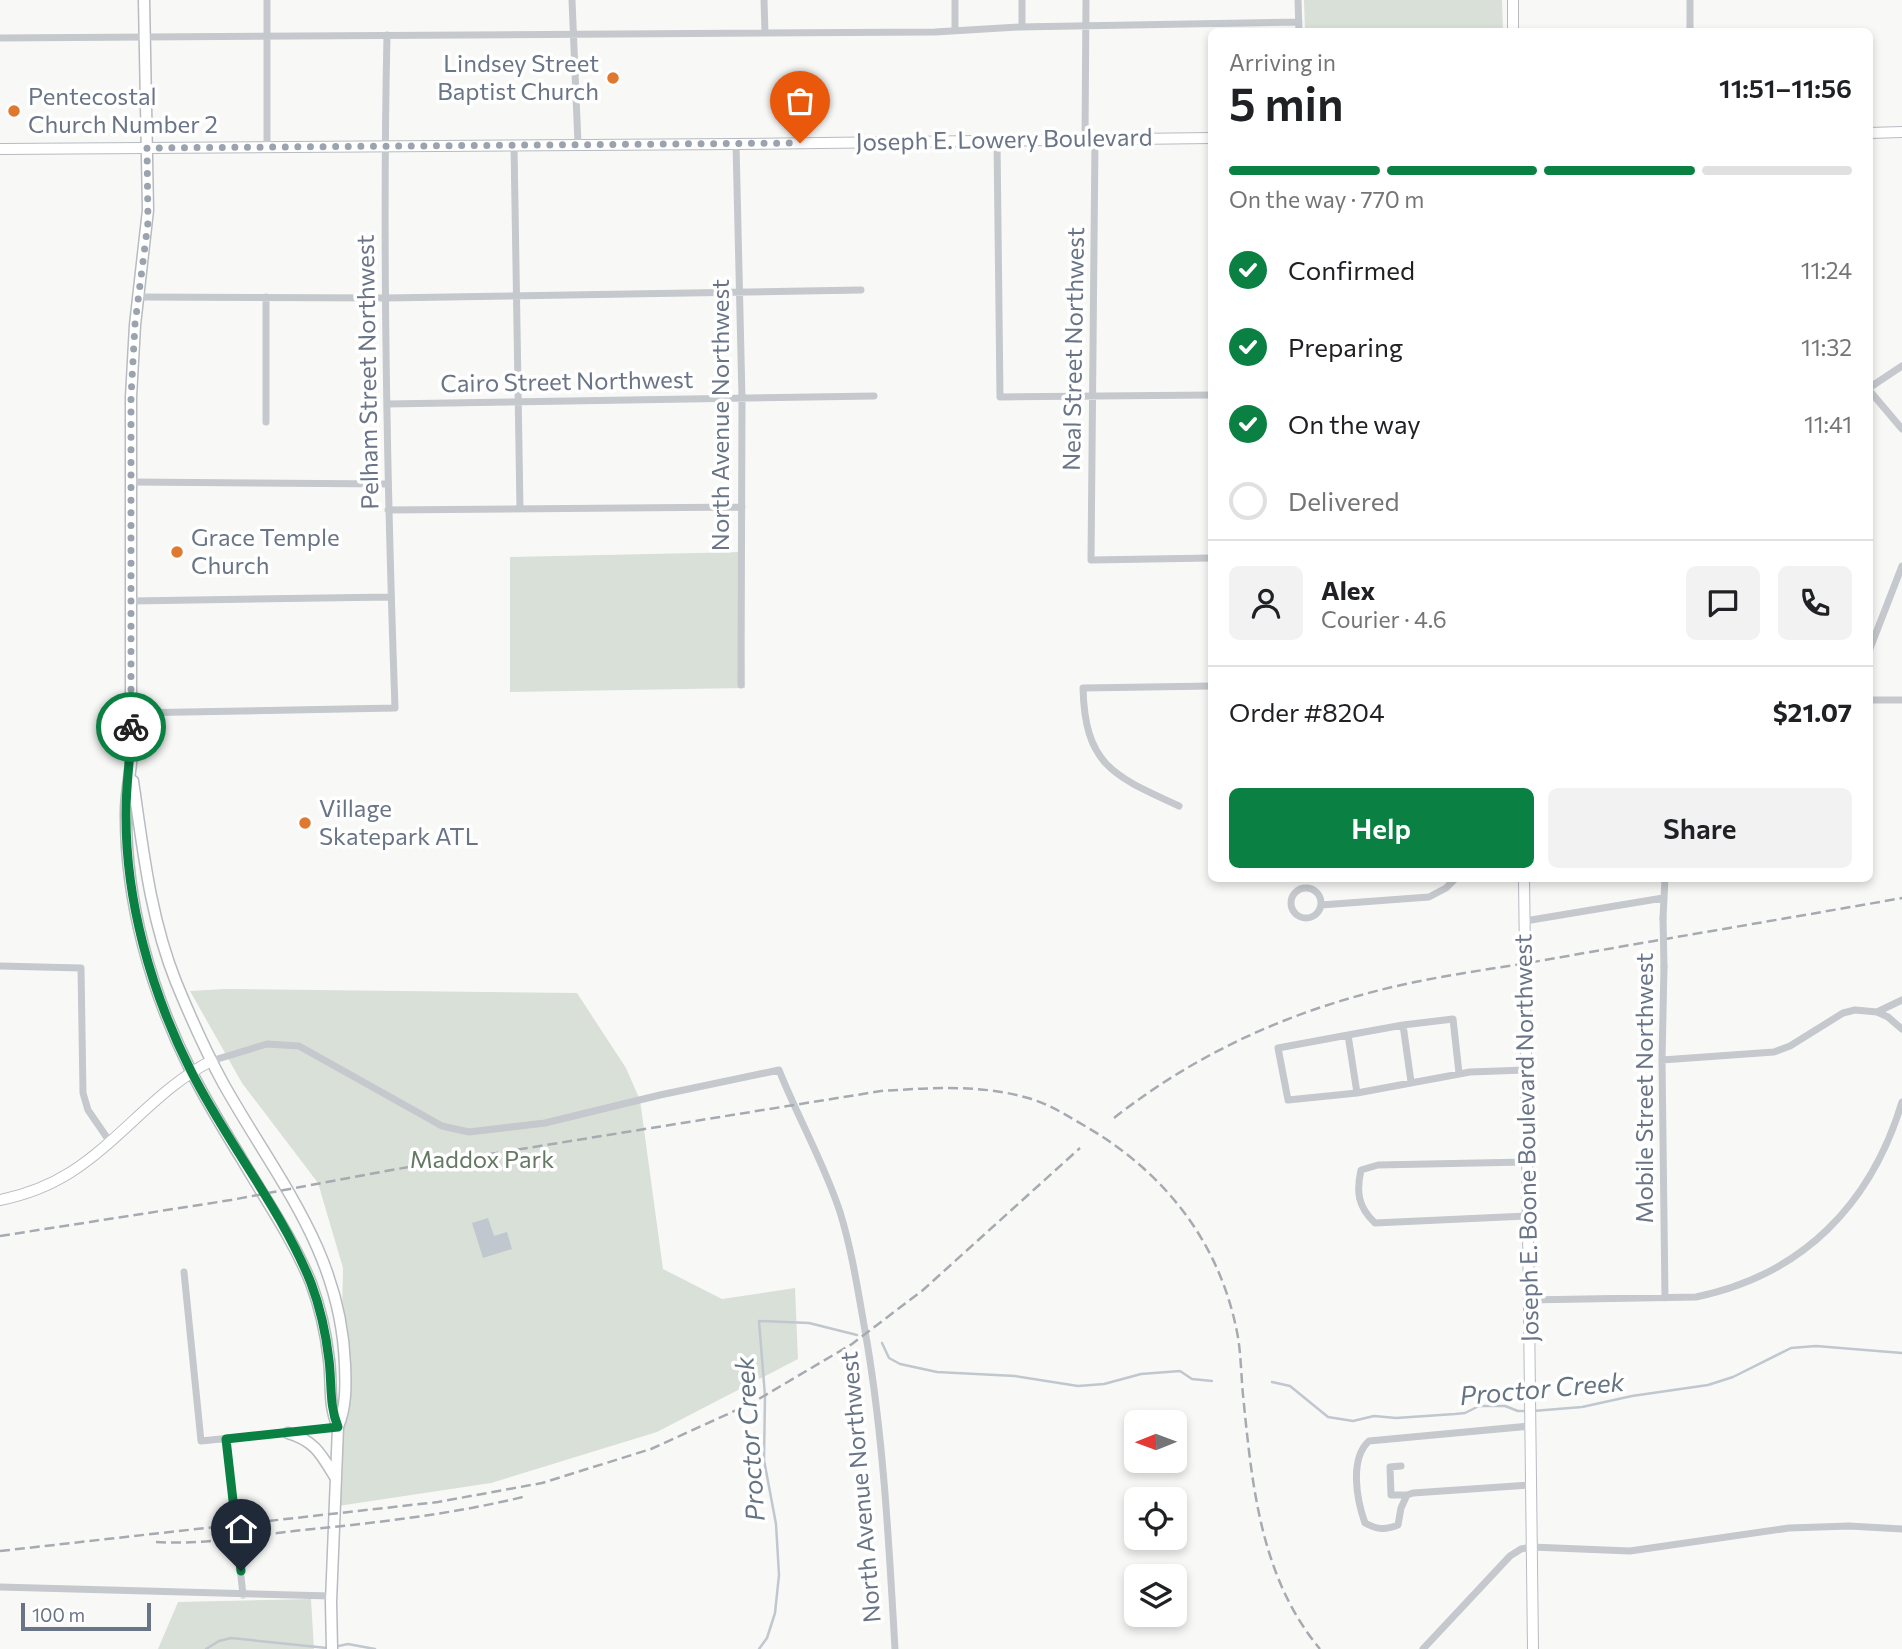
<!DOCTYPE html>
<html lang="en">
<head>
<meta charset="utf-8">
<style>
	body { margin:0; font-family:Commissioner,sans-serif; background:#f2f2f2; color:#202124; height:100vh; display:flex; flex-direction:column; font-size:26px; white-space:nowrap }
	* { box-sizing:border-box; margin:0 }
	p { font-size:23px; color:#757577 }
	.icon { flex:none; width:38px; height:38px; fill:none; stroke:currentColor; stroke-width:2; stroke-linecap:round; stroke-linejoin:round }
	.map { position:relative; flex:1; overflow:hidden }
	.details { position:absolute; left:1208px; top:28px; width:665px; height:854px; display:flex; flex-direction:column; background:#fff; border-radius:10px; box-shadow:0 4px 10px #0003 }
	.details>* { flex:none }
	.needle { width:46px; rotate:269deg }
	.buttons { position:absolute; left:1124px; top:1410px; display:grid; gap:14px }
	.buttons a { display:grid; place-items:center; width:63px; height:63px; border-radius:10px; background:#fff; box-shadow:0 4px 10px #0003; font-size:35px }
	.scale { position:absolute; left:21px; bottom:18px; width:130px; box-sizing:border-box; padding-left:7px; border:4px solid #697487; border-top:0; font-size:19px; line-height:24px; white-space:nowrap; color:#697487; -webkit-text-stroke:5px #fff; paint-order:stroke }
	.pin { position:absolute; display:grid; place-items:center; width:60px; height:60px; color:#fff; margin:-72px -30px; border-radius:50% 50% 50% 0; rotate:-45deg; box-shadow:0 0 7px #0007 }
	.pin .icon { rotate:45deg }
	.courier { position:absolute; display:grid; place-items:center; width:70px; height:70px; margin:-35px; border:5px solid #0b8043; border-radius:50%; background:#fff; color:#222; box-shadow:0 2px 9px #0007 }
	.overview em { font-style:normal; font-weight:600 }
	.overview div { display:flex; flex-direction:column-reverse }
	.overview { display:flex; align-items:center; justify-content:space-between; height:119px; padding:0 21px }
	h1 { font-size:46px; font-weight:600; line-height:52px }
	.bar { display:grid; grid-template-columns:repeat(4,1fr); gap:10px 7px; align-content:center; height:84px; padding:0 21px }
	.bar i { height:9px; border-radius:5px; background:#e0e0e0 }
	.bar .on { background:#0b8043 }
	.bar p { grid-column:span 4 }
	.line { display:flex; align-items:center; gap:18px; padding:0 21px; border-top:2px solid #e0e0e0 }
	.line div { flex:1 }
	.round { display:grid; place-items:center; flex:none; width:74px; height:74px; border-radius:10px; background:#f2f2f2 }
	ol { padding:0 21px; list-style:none }
	li { display:flex; align-items:center; gap:21px; height:77px }
	li p { margin-inline-start:auto }
	li .icon { padding:7px; border-radius:50%; background:#0b8043; color:#fff; stroke-width:4 }
	li:last-child { color:#757577 }
	li i { width:38px; height:38px; border:4px solid #e0e0e0; border-radius:50% }
	.primary-button { display:flex; gap:14px; margin-top:auto; padding:14px 21px }
	.primary-button a { flex:1; height:80px; border-radius:10px; background:#0b8043; color:#fff; font-size:28px; font-weight:600; line-height:80px; text-align:center }
	.primary-button a+a { background:#f2f2f2; color:#202124 }
	.map>svg:first-child { display:block }
</style>
</head>
<body>
<div class="map">
<svg width="1902" height="1649" viewBox="0 0 1902 1649">
	<rect width="100%" height="100%" fill="#f8f9f7"/>
	<path fill="#d9e0d8" d="M1304,0H1502L1503,31H1305Z
		M742,552L745,688L510,692V557Z
		M225,989L577,993L626,1068L640,1100L663,1269L722,1299L795,1288L798,1359L657,1432L491,1483L338,1506L343,1268L318,1183L242,1083L190,991Z
		M311,1599L314,1649H158L178,1602Z"/>
	<path fill="#c0c7ce" d="M488,1218L494,1236L507,1232L512,1249L483,1258L472,1223Z"/>
	<g fill="none" stroke-linecap="round" stroke-linejoin="round">
		<path stroke="#c0c7ce" stroke-width="2.5" d="M882,1343L889,1358L900,1364L937,1372L1015,1376L1078,1386L1104,1384L1141,1374L1180,1371L1192,1379L1212,1381
			M1272,1382L1290,1386L1328,1417L1353,1421L1374,1416L1396,1418L1455,1414L1465,1413L1479,1406H1505L1518,1411H1526
			M1533,1411L1582,1407L1632,1396L1708,1385L1733,1377L1791,1348L1816,1346L1902,1353
			M334,1647L348,1644L375,1649
			M206,1649L219,1641L231,1638L327,1648
			M759,1649L767,1638L775,1613L779,1575L776,1524L764,1460L765,1396L759,1321L809,1323L857,1335"/>
		<defs>
			<path id="secondary" d="M1513,0V32
				M1869,133L1902,132
				M0,149L736,144L1211,138
				M1524,878L1525,958
				M1525,975L1533,1649
				M0,1200C25,1195 49,1186 71,1172C121,1140 157,1089 211,1061"/>
			<path id="primary" d="M144,0L148,210L135,325L131,397V764C129,780 126,796 126,811C125,901 151,992 191,1071C206,1101 224,1130 241,1158C265,1199 293,1239 311,1283C320,1307 326,1334 329,1360C332,1384 328,1405 338,1427
				M133,781C143,849 150,917 176,982C190,1016 205,1050 223,1083C276,1178 341,1251 345,1365C346,1388 346,1407 338,1427L331,1602L332,1649
				M288,1433C315,1441 321,1454 335,1477"/>
		</defs>
		<use href="#secondary" stroke="#b7bbc1" stroke-width="12"/>
		<use href="#primary" stroke="#b8bbc0" stroke-width="13"/>
		<path stroke="#c5c8cc" stroke-width="7" d="M267,0V147
			M572,0L578,144
			M764,0L765,33
			M955,0V30
			M1022,0V27
			M1298,0L1299,32
			M1690,0V32
			M0,38L935,32L1019,27L1299,22
			M1085,139L1086,0
			M1095,139L1091,560L1211,558
			M997,140L1000,397L1211,395
			M736,144L742,398L741,685
			M514,145L520,509
			M138,297L386,298L861,290
			M1869,388L1902,366
			M1869,390L1902,429
			M387,404L874,396
			M266,422V297
			M131,482L388,484
			M388,510L742,507
			M131,601L391,597
			M1869,651L1902,566
			M1869,700H1902
			M131,713L395,708C387,484 382,259 387,35
			M1179,806C1114,776 1085,766 1083,688L1211,686
			M1291 903a15 15 0 1 1 30 0a15 15 0 1 1-30 0Z
			M1321,905L1429,897L1446,888L1456,878
			M1663,918L1665,878
			M1525,921L1663,898
			M0,966L81,968L83,1093L88,1110L110,1142
			M1664,967L1662,1060L1665,1298
			M1877,1012L1888,1017L1902,1029
			M1348,1035L1278,1048L1288,1100L1357,1093L1470,1072L1525,1070
			M1662,1060L1774,1052L1790,1046L1843,1013L1855,1010L1877,1012L1902,1000
			M211,1061L267,1044L299,1046L442,1126L469,1132L545,1123L660,1095L779,1070C798,1118 824,1163 840,1212C853,1254 859,1298 867,1342C884,1444 889,1546 895,1649
			M1411,1082L1403,1025L1453,1019L1459,1073
			M1357,1093L1348,1035L1403,1025
			M1526,1162L1378,1165L1361,1170C1356,1192 1358,1207 1375,1223L1527,1216
			M184,1272L201,1441L338,1427
			M1528,1300L1696,1297C1802,1275 1871,1205 1902,1102
			M1530,1426L1369,1441C1349,1459 1357,1501 1365,1523C1378,1530 1385,1530 1398,1525L1401,1508L1407,1495L1413,1493L1531,1485
			M226,1439L243,1595
			M1401,1466L1390,1467L1391,1495H1407
			M0,1587L331,1596
			M1423,1649L1510,1556L1521,1549L1531,1547L1630,1551L1789,1528L1849,1526L1902,1529"/>
		<use href="#secondary" stroke="#fff" stroke-width="10"/>
		<use href="#primary" stroke="#fff" stroke-width="10"/>
		<path stroke="#a6aab1" stroke-width="2.5" stroke-dasharray="10 5" stroke-linecap="butt" d="M1114,1118C1203,1048 1304,1005 1415,982C1464,972 1513,966 1562,957C1675,937 1789,918 1902,898
			M0,1236L231,1200L397,1169L881,1091C930,1088 980,1084 1028,1098C1049,1104 1066,1115 1085,1126C1164,1172 1219,1241 1237,1332C1241,1352 1241,1374 1243,1395C1252,1484 1260,1577 1320,1649
			M156,1542C202,1545 249,1536 294,1531C373,1523 450,1515 527,1496
			M0,1551L438,1502L542,1483L651,1449L752,1403L852,1344L923,1290L1080,1148"/>
		<defs>
			<path id="secondary-bridge" d="M1525,958V975"/>
		</defs>
		<use href="#secondary-bridge" stroke="#b7bbc1" stroke-width="12" stroke-linecap="butt"/>
		<path stroke="#c5c8cc" stroke-width="7" d="M1663,918L1664,967"/>
		<use href="#secondary-bridge" stroke="#fff" stroke-width="10"/>
	</g>
	<g fill="none" stroke-linecap="round" stroke-linejoin="round">
		<path stroke="#9ba3ae" stroke-width="7" stroke-dasharray="0 12.6" d="M131,727V397L135,324L148,222L147,148L800,143"/>
		<path stroke="#0b8043" stroke-width="9" d="M131,727C131,755 126,783 126,811C125,900 151,992 191,1071C227,1143 281,1208 311,1283C320,1307 326,1334 329,1360C332,1384 329,1405 338,1427L226,1439L241,1571"/>
	</g>
	<g fill="#e07930" stroke="#fff" stroke-width="2.5">
		<circle cx="613" cy="78" r="7"/>
		<circle cx="14" cy="111" r="7"/>
		<circle cx="177" cy="552" r="7"/>
		<circle cx="305" cy="823" r="7"/>
	</g>
	<g text-anchor="middle" stroke-width="7" stroke-linejoin="round" paint-order="stroke">
		<g font-size="24" fill="#697487" stroke="#fff" text-anchor="start">
			<text x="599" y="72" text-anchor="end">Lindsey Street<tspan x="599" dy="28">Baptist Church</tspan></text>
			<text x="28" y="105">Pentecostal<tspan x="28" dy="28">Church Number 2</tspan></text>
			<text x="191" y="546">Grace Temple<tspan x="191" dy="28">Church</tspan></text>
			<text x="319" y="817">Village<tspan x="319" dy="28">Skatepark ATL</tspan></text>
		</g>
		<g font-size="24" fill="#697487" stroke="#fff">
			<text transform="translate(1004 140) rotate(-1)" y="8">Joseph E. Lowery Boulevard</text>
			<text transform="translate(1074 349) rotate(-89)" y="8">Neal Street Northwest</text>
			<text transform="translate(368 372) rotate(-91)" y="8">Pelham Street Northwest</text>
			<text transform="translate(567 382) rotate(-1)" y="8">Cairo Street Northwest</text>
			<text transform="translate(721 415) rotate(-90)" y="8">North Avenue Northwest</text>
			<text transform="translate(1645 1088) rotate(-90)" y="8">Mobile Street Northwest</text>
			<text transform="translate(1527 1138) rotate(-91)" y="8">Joseph E. Boone Boulevard Northwest</text>
			<text transform="translate(861 1487) rotate(-95)" y="8">North Avenue Northwest</text>
		</g>
		<g font-size="24" fill="#647963" stroke="#fff">
			<text x="482" y="1168">Maddox Park</text>
		</g>
		<g font-size="26" font-style="italic" fill="#647482" stroke="#fff">
			<text transform="translate(1542 1389) rotate(-5)" y="9">Proctor Creek</text>
			<text transform="translate(750 1439) rotate(-94)" y="9">Proctor Creek</text>
		</g>
	</g>
</svg>
<div class="buttons">
<a><svg class="needle" viewBox="-14 -14 28 28"><path d="M0-13l5 13h-10z" fill="#e53935"/><path d="M0 13l5-13h-10z" fill="#757577"/></svg></a>
<a><svg class="icon" aria-label="locate" viewBox="0 0 24 24"><circle cx="12" cy="12" r="6"/><path d="M12 2v4M12 18v4M2 12h4M18 12h4"/></svg></a>
<a><svg class="icon" aria-label="layers" viewBox="0 0 24 24"><path d="M12 4l9 5-9 5-9-5zM3 14l9 5 9-5"/></svg></a>
</div>
<div class="scale">100 m</div>
<div class="pin" style="left:800px;top:143px;background:#ea580c"><svg class="icon" aria-label="bag" viewBox="0 0 24 24"><path d="M5 8h14l-1 12H6zM9 8a3 3 0 0 1 6 0"/></svg></div>
<div class="pin" style="left:241px;top:1571px;background:#1f2937"><svg class="icon" aria-label="home" viewBox="0 0 24 24"><path d="M3 11l9-7 9 7M6 9v11h12V9"/></svg></div>
<div class="courier" style="left:131px;top:727px"><svg class="icon" aria-label="bike" viewBox="0 0 24 24"><circle cx="6" cy="16" r="4"/><circle cx="18" cy="16" r="4"/><path d="M6 16l4-8h5l3 8M10 8l3 8H6M13 5h3"/></svg></div>
<section class="details">
<div class="overview"><div><h1>5 min</h1><p>Arriving in</p></div><em>11:51–11:56</em></div>
<div class="bar"><i class="on"></i><i class="on"></i><i class="on"></i><i></i><p>On the way · 770 m</p></div>
<ol>
<li><svg class="icon" aria-label="check" viewBox="0 0 24 24"><path d="M5 12l5 5 9-10"/></svg>Confirmed<p>11:24</p></li>
<li><svg class="icon" aria-label="check" viewBox="0 0 24 24"><path d="M5 12l5 5 9-10"/></svg>Preparing<p>11:32</p></li>
<li><svg class="icon" aria-label="check" viewBox="0 0 24 24"><path d="M5 12l5 5 9-10"/></svg>On the way<p>11:41</p></li>
<li><i></i>Delivered</li>
</ol>
<div class="line" style="height:126px"><a class="round"><svg class="icon" aria-label="person" viewBox="0 0 24 24"><circle cx="12" cy="8" r="4"/><path d="M4 21q1-7 8-7t8 7"/></svg></a><div><b>Alex</b><p>Courier · 4.6</p></div><a class="round"><svg class="icon" aria-label="chat" viewBox="0 0 24 24"><path d="M4 5h16v11H9l-5 4z"/></svg></a><a class="round"><svg class="icon" aria-label="phone" viewBox="0 0 24 24"><path d="M5 4h4l2 5-3 2q2 4 5 5l2-3 5 2v4C11 20 4 13 5 4z"/></svg></a></div>
<div class="line" style="height:91px"><div>Order #8204</div><b>$21.07</b></div>
<div class="primary-button"><a>Help</a><a>Share</a></div>
</section>
</div>
</body>
</html>
